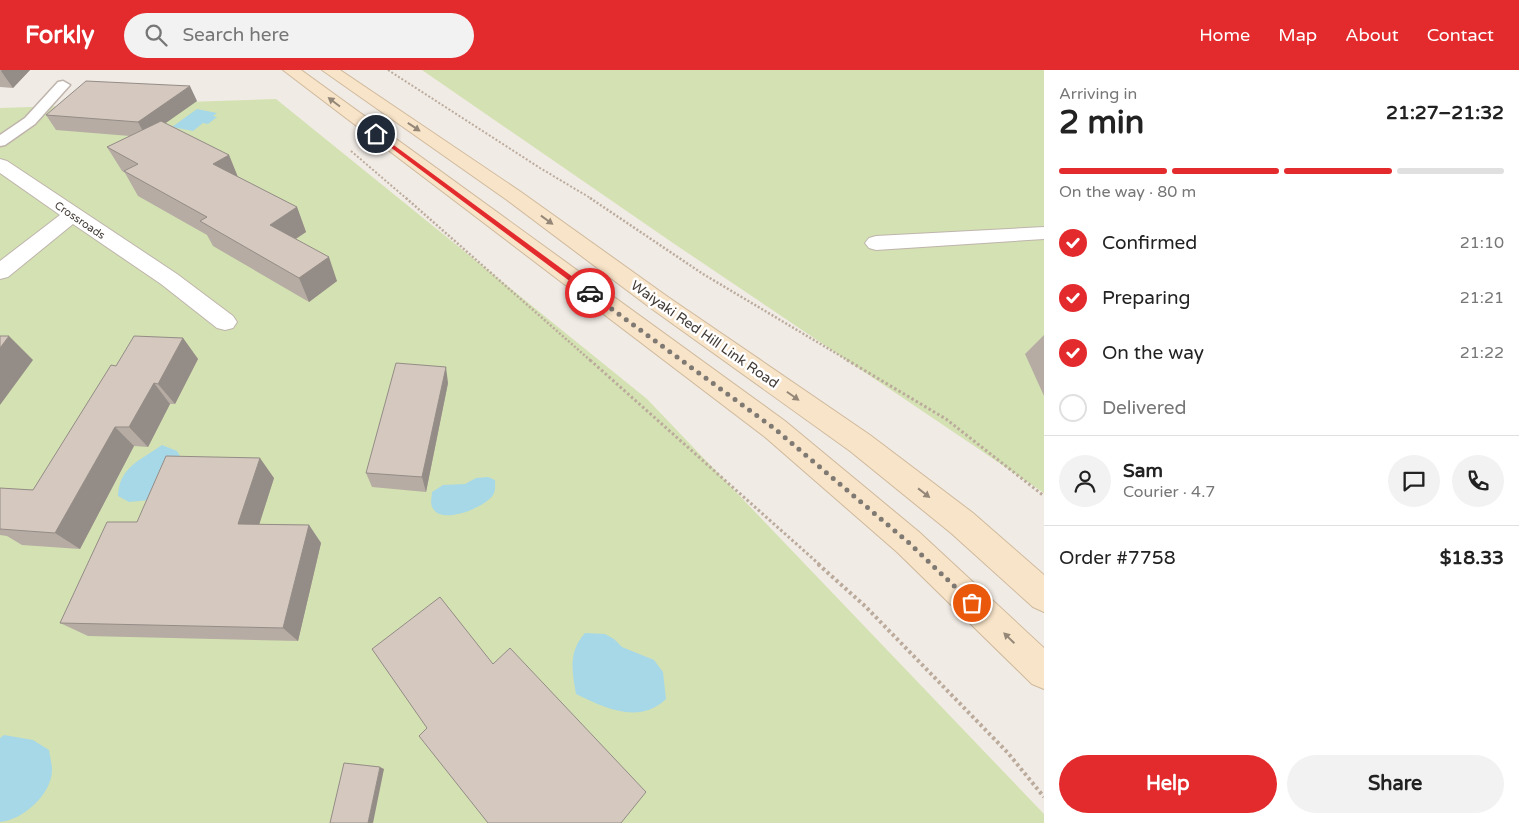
<!DOCTYPE html>
<html lang="en">
<head>
<meta charset="utf-8">
<style>
	body { margin:0; font-family:"Varela Round",sans-serif; background:#f2f2f2; color:#222; height:100vh; display:flex; flex-direction:column; font-size:19px; white-space:nowrap }
	* { box-sizing:border-box; margin:0 }
	p { font-size:16px; color:#767676 }
	.icon { flex:none; width:28px; height:28px; fill:none; stroke:currentColor; stroke-width:2; stroke-linecap:round; stroke-linejoin:round }
	.map { position:relative; flex:1; overflow:hidden }
	.drawer { display:flex; flex-direction:column; background:#fff; width:475px }
	.drawer>* { flex:none }
	.pin { position:absolute; display:grid; place-items:center; width:42px; height:42px; color:#fff; margin:-21px; border:2px solid #fff; border-radius:50%; box-shadow:0 1px 5px #0007 }
	.courier { position:absolute; display:grid; place-items:center; width:50px; height:50px; margin:-25px; border:4px solid #e32a2d; border-radius:50%; background:#fff; color:#222; box-shadow:0 1px 6px #0007 }
	.head em { font-style:normal; font-weight:700 }
	.head div { display:flex; flex-direction:column-reverse }
	.head { display:flex; align-items:center; justify-content:space-between; height:85px; padding:0 15px }
	h1 { font-size:32px; font-weight:700; line-height:38px }
	.bar { display:grid; grid-template-columns:repeat(4,1fr); gap:8px 5px; align-content:center; height:60px; padding:0 15px }
	.bar i { height:6px; border-radius:4px; background:#e0e0e0 }
	.bar .selected { background:#e32a2d }
	.bar p { grid-column:span 4 }
	.line { display:flex; align-items:center; gap:12px; padding:0 15px; border-top:1px solid #e0e0e0 }
	.line div { flex:1 }
	.round { display:grid; place-items:center; flex:none; width:52px; height:52px; border-radius:26px; background:#f2f2f2 }
	ol { padding:0 15px; list-style:none }
	li { display:flex; align-items:center; gap:15px; height:55px }
	li p { margin-inline-start:auto }
	li .icon { padding:5px; border-radius:50%; background:#e32a2d; color:#fff; stroke-width:4 }
	li:last-child { color:#767676 }
	li i { width:28px; height:28px; border:2px solid #e0e0e0; border-radius:50% }
	.button { display:flex; gap:10px; margin-top:auto; padding:10px 15px }
	.button a { flex:1; height:58px; border-radius:30px; background:#e32a2d; color:#fff; font-size:20px; font-weight:700; line-height:58px; text-align:center }
	.button a+a { background:#f2f2f2; color:#222 }
	header { display:flex; align-items:center; gap:30px; box-sizing:border-box; height:70px; padding:0 25px; background:#e32a2d; color:#fff }
	header strong { font-size:24px }
	nav { display:flex; gap:28px; margin-inline-start:auto; font-size:18px }
	.search { width:350px; height:45px; background:#f2f2f2; display:flex; align-items:center; gap:12px; box-sizing:border-box; padding:0 18px; border-radius:28px; color:#767676; font-size:19px }
	main { display:flex; flex:1; min-height:0 }
	.map>svg:first-child { display:block }
</style>
</head>
<body>
<header>
<strong>Forkly</strong>
<div class="search"><svg class="icon" aria-label="search" viewBox="0 0 24 24"><circle cx="10" cy="10" r="6"/><path d="M15 15l6 6"/></svg>Search here</div>
<nav><a>Home</a><a>Map</a><a>About</a><a>Contact</a></nav>
</header>
<main>
<div class="map">
<svg width="1044" height="753" viewBox="0 0 1044 753">
	<rect width="100%" height="100%" fill="#f1ebe5"/>
	<path fill="#d4e1b2" d="M422,0H1044V423L673,173Z
		M276,29L647,329L1044,744V753H0V38Z"/>
	<path fill="#a7d8e8" d="M197,39L217,43L213,46L217,47L208,54L203,53L193,61L172,57Z
		M162,375L177,381L186,396L150,430L129,432L118,426C119,397 141,390 162,375Z
		M488,407L495,410C495,415 496,420 493,425C486,437 444,454 434,440C429,434 432,428 432,422L443,415L465,414L476,408Z
		M585,563L605,564L614,569L622,577L654,590L663,602L666,629C639,655 605,638 576,624C572,601 568,582 585,563Z
		M4,665L33,670L49,680C50,687 52,694 52,700C52,724 23,750 0,752V668Z"/>
	<g fill="none" stroke-linecap="round" stroke-linejoin="round">
		<defs>
			<path id="lane" d="M63,11L70,15L35,54L5,75L0,76V65L25,48L58,12Z"/>
			<path id="street" d="M0,89L7,91L177,204L233,246L237,252L233,258L225,260L217,258L161,214L73,154L8,207L0,209V191L60,145L0,103Z
				M1044,157V169L876,180L869,178L865,173L869,168L876,166Z"/>
			<path id="secondary" d="M283,0H301L785,351L919,462L1044,578V619L1032,614L897,482L765,367Z
				M322,0H340L521,122L668,227L870,365L973,443L1044,505V542L1033,537L951,463L850,381L652,239L507,130Z"/>
		</defs>
		<use href="#lane" stroke="#beb4ac" stroke-width="3"/>
		<use href="#street" stroke="#beb4ac" stroke-width="2"/>
		<use href="#secondary" stroke="#cfb99c" stroke-width="2"/>
		<path stroke="#bbab9c" stroke-width="2" stroke-dasharray="2 2" stroke-linecap="butt" d="M388,0L540,98L592,129
			M351,81L407,129"/>
		<path stroke="#bbab9c" stroke-width="2.5" stroke-dasharray="2 2" stroke-linecap="butt" d="M406,128L591,291
			M590,128L703,204L849,291"/>
		<path stroke="#bbab9c" stroke-width="3" stroke-dasharray="2.5 2.5" stroke-linecap="butt" d="M590,290L820,495
			M847,290L946,349L1044,426"/>
		<path stroke="#bbab9c" stroke-width="4" stroke-dasharray="3 3" stroke-linecap="butt" d="M818,494L865,536L1008,683L1044,727"/>
		<use href="#lane" fill="#fff" fill-rule="evenodd"/>
		<use href="#street" fill="#fff" fill-rule="evenodd"/>
		<use href="#secondary" fill="#f8e4c8" fill-rule="evenodd"/>
	</g>
	<path fill="#b6aca4" d="M0,0H30L13,18L0,17Z
		M197,31L165,53L229,85L238,107L297,137L306,162L296,169L337,211L309,232L213,176L207,165L138,126L125,103L122,101L107,77L130,66L56,60L46,45Z
		M1044,265V326L1025,284Z
		M183,268L198,289L175,334H170L148,377L134,376L80,479L22,475L7,466L0,465V418L33,420L116,296Z
		M448,313L426,422L372,417L366,403Z
		M274,408L259,454L309,455L321,473L298,571L88,566L60,553L137,452Z"/>
	<path fill="#948c86" d="M2,0H30L13,18L1,1Z
		M190,16L197,31L146,67L138,52Z
		M229,85L239,110L213,94Z
		M297,137L306,162L280,179L270,155Z
		M329,187L337,211L309,232L299,208Z
		M9,266L33,290L0,335V278Z
		M183,268L198,289L175,334L158,314Z
		M446,297L448,313L426,422L422,407Z
		M154,313L170,334L148,377L129,357Z
		M115,357L134,376L80,479L55,463Z
		M260,388L274,408L254,471L238,454Z
		M309,455L321,473L298,571L283,558Z
		M380,697L384,699L373,753H368Z"/>
	<path fill="#d4c8bf" stroke="#948c86" d="M86,11L190,16L138,52L46,45Z
		M161,51L229,85L213,94L297,137L270,155L329,187L299,208L200,151L207,147L124,101L138,94L107,77Z
		M0,266H9L0,278Z
		M134,266L183,268L158,314L154,313L129,357H115L55,463L0,459V418L33,420L111,295L116,296Z
		M396,293L446,297L422,407L366,403Z
		M166,386L260,388L238,454L309,455L283,558L60,553L107,452H137Z
		M440,527L493,594L510,578L646,722L621,753H488L419,666L427,658L372,579Z
		M344,693L380,697L368,753H330Z"/>
	<defs><path id="oneway-solid" d="M-6-.8H1V-3.2L6.5 0L1 3.2V.8H-6Z" transform="scale(1.25)"/></defs>
	<g fill="#948778">
		<use href="#oneway-solid" transform="translate(334 32) rotate(-143)"/>
		<use href="#oneway-solid" transform="translate(414 57) rotate(34)"/>
		<use href="#oneway-solid" transform="translate(547 150) rotate(36)"/>
		<use href="#oneway-solid" transform="translate(793 326) rotate(35)"/>
		<use href="#oneway-solid" transform="translate(924 423) rotate(38)"/>
		<use href="#oneway-solid" transform="translate(1009 568) rotate(-136)"/>
	</g>
	<path fill="#e32a2d" d="M376,62L592,221V224H587L374,65Z"/>
	<g fill="none" stroke-linecap="round" stroke-linejoin="round">
		<path stroke="#7f7973" stroke-width="5" stroke-dasharray="0 9" d="M590,223L775,359L908,472L972,533"/>
	</g>
	<g text-anchor="middle" stroke-width="5" stroke-linejoin="round" paint-order="stroke">
		<g font-size="11" fill="#423b36" stroke="#fff">
			<text transform="translate(80 150) rotate(34)" y="4">Crossroads</text>
		</g>
		<g font-size="14" fill="#423b36" stroke="#fff">
			<text transform="translate(705 264) rotate(35)" y="5">Waiyaki Red Hill Link Road</text>
		</g>
	</g>
</svg>
<div class="pin" style="left:972px;top:533px;background:#ea580c"><svg class="icon" aria-label="bag" viewBox="0 0 24 24"><path d="M5 8h14l-1 12H6zM9 8a3 3 0 0 1 6 0"/></svg></div>
<div class="pin" style="left:376px;top:64px;background:#1f2937"><svg class="icon" aria-label="home" viewBox="0 0 24 24"><path d="M3 11l9-7 9 7M6 9v11h12V9"/></svg></div>
<div class="courier" style="left:590px;top:223px"><svg class="icon" aria-label="car" viewBox="0 0 24 24"><path d="M5 17H2v-5l4-1 3-4h7l3 4 3 1v5h-3M9 17h6M6 11h13"/><circle cx="7" cy="17" r="2"/><circle cx="17" cy="17" r="2"/></svg></div>
</div>
<section class="drawer">
<div class="head"><div><h1>2 min</h1><p>Arriving in</p></div><em>21:27–21:32</em></div>
<div class="bar"><i class="selected"></i><i class="selected"></i><i class="selected"></i><i></i><p>On the way · 80 m</p></div>
<ol>
<li><svg class="icon" aria-label="check" viewBox="0 0 24 24"><path d="M5 12l5 5 9-10"/></svg>Confirmed<p>21:10</p></li>
<li><svg class="icon" aria-label="check" viewBox="0 0 24 24"><path d="M5 12l5 5 9-10"/></svg>Preparing<p>21:21</p></li>
<li><svg class="icon" aria-label="check" viewBox="0 0 24 24"><path d="M5 12l5 5 9-10"/></svg>On the way<p>21:22</p></li>
<li><i></i>Delivered</li>
</ol>
<div class="line" style="height:90px"><a class="round"><svg class="icon" aria-label="person" viewBox="0 0 24 24"><circle cx="12" cy="8" r="4"/><path d="M4 21q1-7 8-7t8 7"/></svg></a><div><b>Sam</b><p>Courier · 4.7</p></div><a class="round"><svg class="icon" aria-label="chat" viewBox="0 0 24 24"><path d="M4 5h16v11H9l-5 4z"/></svg></a><a class="round"><svg class="icon" aria-label="phone" viewBox="0 0 24 24"><path d="M5 4h4l2 5-3 2q2 4 5 5l2-3 5 2v4C11 20 4 13 5 4z"/></svg></a></div>
<div class="line" style="height:65px"><div>Order #7758</div><b>$18.33</b></div>
<div class="button"><a>Help</a><a>Share</a></div>
</section>
</main>
</body>
</html>
